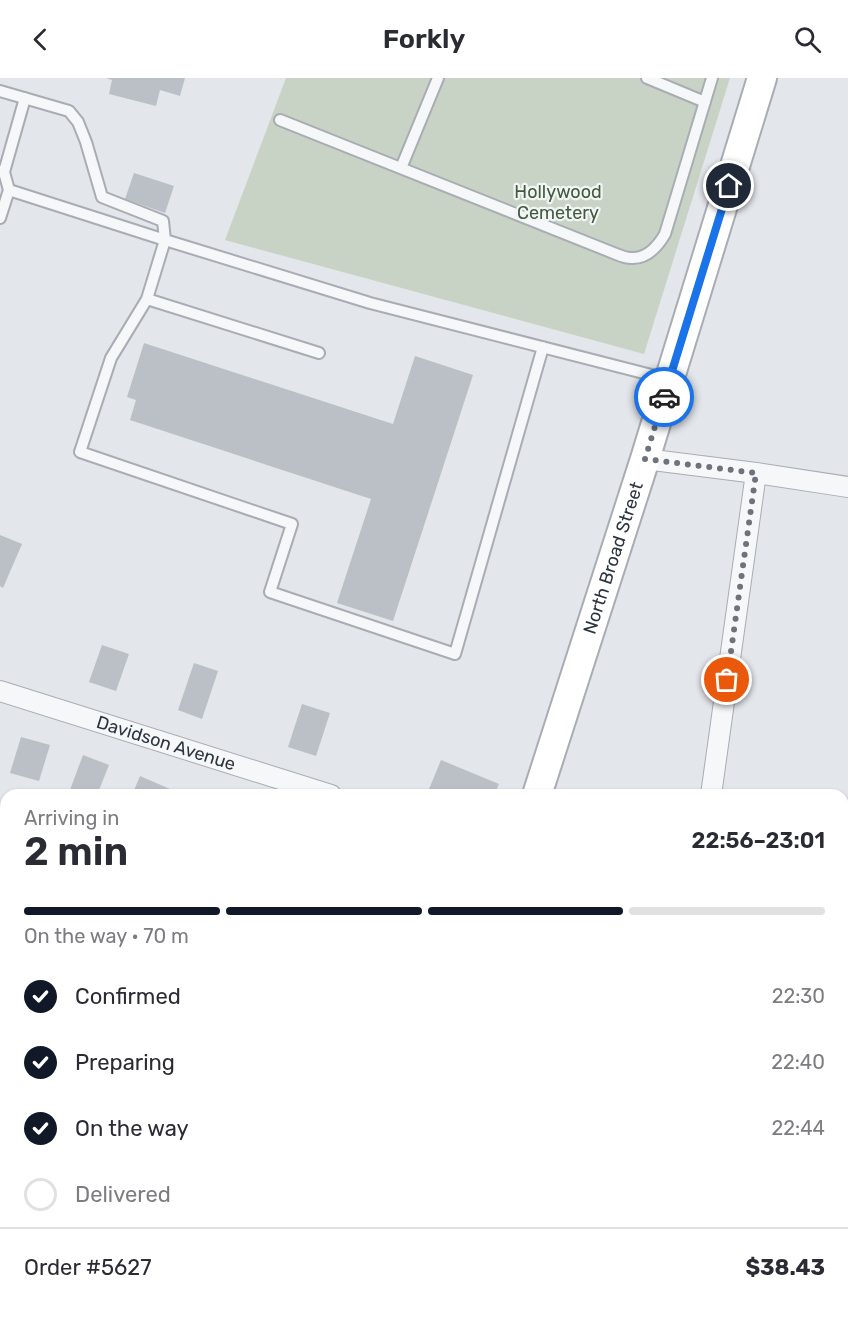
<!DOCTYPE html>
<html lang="en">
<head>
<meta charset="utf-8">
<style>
	body { margin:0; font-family:Rubik,sans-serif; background:#f2f2f3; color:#2b2b33; height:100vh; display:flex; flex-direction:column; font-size:22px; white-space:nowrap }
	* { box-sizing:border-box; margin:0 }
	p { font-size:20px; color:#7c7c81 }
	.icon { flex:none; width:33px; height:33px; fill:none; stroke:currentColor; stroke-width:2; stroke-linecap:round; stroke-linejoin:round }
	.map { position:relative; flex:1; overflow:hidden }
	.details { position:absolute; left:0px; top:711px; width:849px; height:528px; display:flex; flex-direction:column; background:#fff; border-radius:18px 18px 0 0; box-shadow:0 2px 4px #0004 }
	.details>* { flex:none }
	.pin { position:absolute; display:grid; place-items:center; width:51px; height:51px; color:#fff; margin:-26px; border:3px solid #fff; border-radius:50%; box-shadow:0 2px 6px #0007 }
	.courier { position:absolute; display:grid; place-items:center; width:60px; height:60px; margin:-30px; border:4px solid #1a73e8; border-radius:50%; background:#fff; color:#222; box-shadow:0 2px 8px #0007 }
	.overview em { font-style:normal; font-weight:600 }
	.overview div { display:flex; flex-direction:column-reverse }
	.overview { display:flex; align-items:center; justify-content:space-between; height:102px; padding:0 24px }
	h1 { font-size:39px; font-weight:600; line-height:45px }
	.bar { display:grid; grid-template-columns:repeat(4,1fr); gap:9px 6px; align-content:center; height:72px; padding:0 24px }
	.bar i { height:8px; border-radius:4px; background:#e1e1e2 }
	.bar .selected { background:#111827 }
	.bar p { grid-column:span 4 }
	.line { display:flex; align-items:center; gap:15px; padding:0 24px; border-top:2px solid #e1e1e2 }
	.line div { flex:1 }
	ol { padding:0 24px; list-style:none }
	li { display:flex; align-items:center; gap:18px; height:66px }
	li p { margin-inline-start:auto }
	li .icon { padding:6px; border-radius:50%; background:#111827; color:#fff; stroke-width:4 }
	li:last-child { color:#7c7c81 }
	li i { width:33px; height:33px; border:3px solid #e1e1e2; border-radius:50% }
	header { display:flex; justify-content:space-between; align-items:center; height:78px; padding:0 24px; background:#fff; font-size:27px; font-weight:600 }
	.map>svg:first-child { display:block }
</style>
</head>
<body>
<header><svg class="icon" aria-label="back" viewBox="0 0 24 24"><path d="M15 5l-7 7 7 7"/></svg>Forkly<svg class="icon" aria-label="search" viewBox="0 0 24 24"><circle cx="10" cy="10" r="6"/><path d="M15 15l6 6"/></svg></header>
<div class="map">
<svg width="848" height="1239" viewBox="0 0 848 1239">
	<rect width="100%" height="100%" fill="#e3e6ea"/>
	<path fill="#c9d3c5" d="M286,0H730L644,276L225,162Z"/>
	<path fill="#bbc0c6" d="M106,0H185L180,18L160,12L156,28L109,16L112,2Z
		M134,95L174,108L165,135L125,121Z
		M144,265L393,346L415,278L473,297L393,543L337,525L371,421L130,342L136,322L127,319Z
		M0,457L22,466L3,510L0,508Z
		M102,567L129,576L116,613L89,604Z
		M194,585L218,593L202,641L178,632Z
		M302,626L330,635L316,678L288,669Z
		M21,659L50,667L39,703L10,695Z
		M83,677L109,687L97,717H83L70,712Z
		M441,682L499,706L494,717L427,716Z
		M140,698L170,711L168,717H132Z
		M0,900L6,903V922L3,929L0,928Z
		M359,1233H391L389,1239H373Z
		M491,1233H528L526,1239H505Z"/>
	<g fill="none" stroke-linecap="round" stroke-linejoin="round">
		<defs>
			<path id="lane" d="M647,0L705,24
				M0,13L69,33L78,44L86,64L102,119L163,143L165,162L370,225L667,301
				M280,42L616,176C621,178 626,180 631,180C647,181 658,168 665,156L712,0
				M401,90L438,0
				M0,93L4,94L9,112L0,140
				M4,94L25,20
				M9,112L165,162L147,221L111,280L80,374L292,446L270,514L455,576L543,269
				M147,221L319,275"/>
			<g id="street">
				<path d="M645,381L756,395L848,409"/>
				<path id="s1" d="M0,613L331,717"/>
				<path d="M711,717L756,395"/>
				<path d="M0,1027L6,1016"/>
				<path d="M843,1067L848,1025"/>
				<path d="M298,1239L301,1233"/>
				<path d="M827,1239L828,1233"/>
			</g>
			<g id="secondary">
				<path id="s2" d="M537,717L645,381L762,0"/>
				<path d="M843,943H848"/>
			</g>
		</defs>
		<use href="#lane" stroke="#a8adb4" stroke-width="14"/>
		<use href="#street" stroke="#a8adb4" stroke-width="22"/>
		<use href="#secondary" stroke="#a8adb4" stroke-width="32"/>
		<use href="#lane" stroke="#f5f7f8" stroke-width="10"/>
		<use href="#street" stroke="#f5f7f8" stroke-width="20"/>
		<use href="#secondary" stroke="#fff" stroke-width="28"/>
	</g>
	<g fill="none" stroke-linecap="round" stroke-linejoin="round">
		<path stroke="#6c737c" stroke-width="6" stroke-dasharray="0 10.8" d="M664,319L645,381L756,395L727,602"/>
		<path stroke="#1a73e8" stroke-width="8" d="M664,319L729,108"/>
	</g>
	<g text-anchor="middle" stroke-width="4.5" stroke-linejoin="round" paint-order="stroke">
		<g font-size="18" fill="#435b3b" stroke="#f2f5f7">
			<text x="558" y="120">Hollywood<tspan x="558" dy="21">Cemetery</tspan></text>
		</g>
		<g font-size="18" fill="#2c3540" stroke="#f2f5f7">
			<text dy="6" stroke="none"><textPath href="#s2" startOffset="249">North Broad Street</textPath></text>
			<text dy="6" stroke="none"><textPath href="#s1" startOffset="174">Davidson Avenue</textPath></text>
		</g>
	</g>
</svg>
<div class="pin" style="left:727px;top:602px;background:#ea580c"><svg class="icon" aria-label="bag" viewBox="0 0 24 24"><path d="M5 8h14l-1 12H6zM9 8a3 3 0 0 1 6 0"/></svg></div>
<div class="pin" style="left:729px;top:108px;background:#1f2937"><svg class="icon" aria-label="home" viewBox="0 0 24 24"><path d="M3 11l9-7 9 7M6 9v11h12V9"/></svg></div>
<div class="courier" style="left:664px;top:319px"><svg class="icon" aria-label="car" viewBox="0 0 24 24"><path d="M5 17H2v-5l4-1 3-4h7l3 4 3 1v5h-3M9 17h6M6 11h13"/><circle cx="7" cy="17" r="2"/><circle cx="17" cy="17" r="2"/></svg></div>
<section class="details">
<div class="overview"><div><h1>2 min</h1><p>Arriving in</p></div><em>22:56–23:01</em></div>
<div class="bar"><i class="selected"></i><i class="selected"></i><i class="selected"></i><i></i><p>On the way · 70 m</p></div>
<ol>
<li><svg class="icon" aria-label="check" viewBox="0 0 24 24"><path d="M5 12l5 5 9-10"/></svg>Confirmed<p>22:30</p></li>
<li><svg class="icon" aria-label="check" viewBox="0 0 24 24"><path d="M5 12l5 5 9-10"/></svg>Preparing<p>22:40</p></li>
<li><svg class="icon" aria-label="check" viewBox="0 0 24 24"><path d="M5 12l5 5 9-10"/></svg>On the way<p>22:44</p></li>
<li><i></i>Delivered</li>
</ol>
<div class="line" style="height:78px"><div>Order #5627</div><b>$38.43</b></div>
</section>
</div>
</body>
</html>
